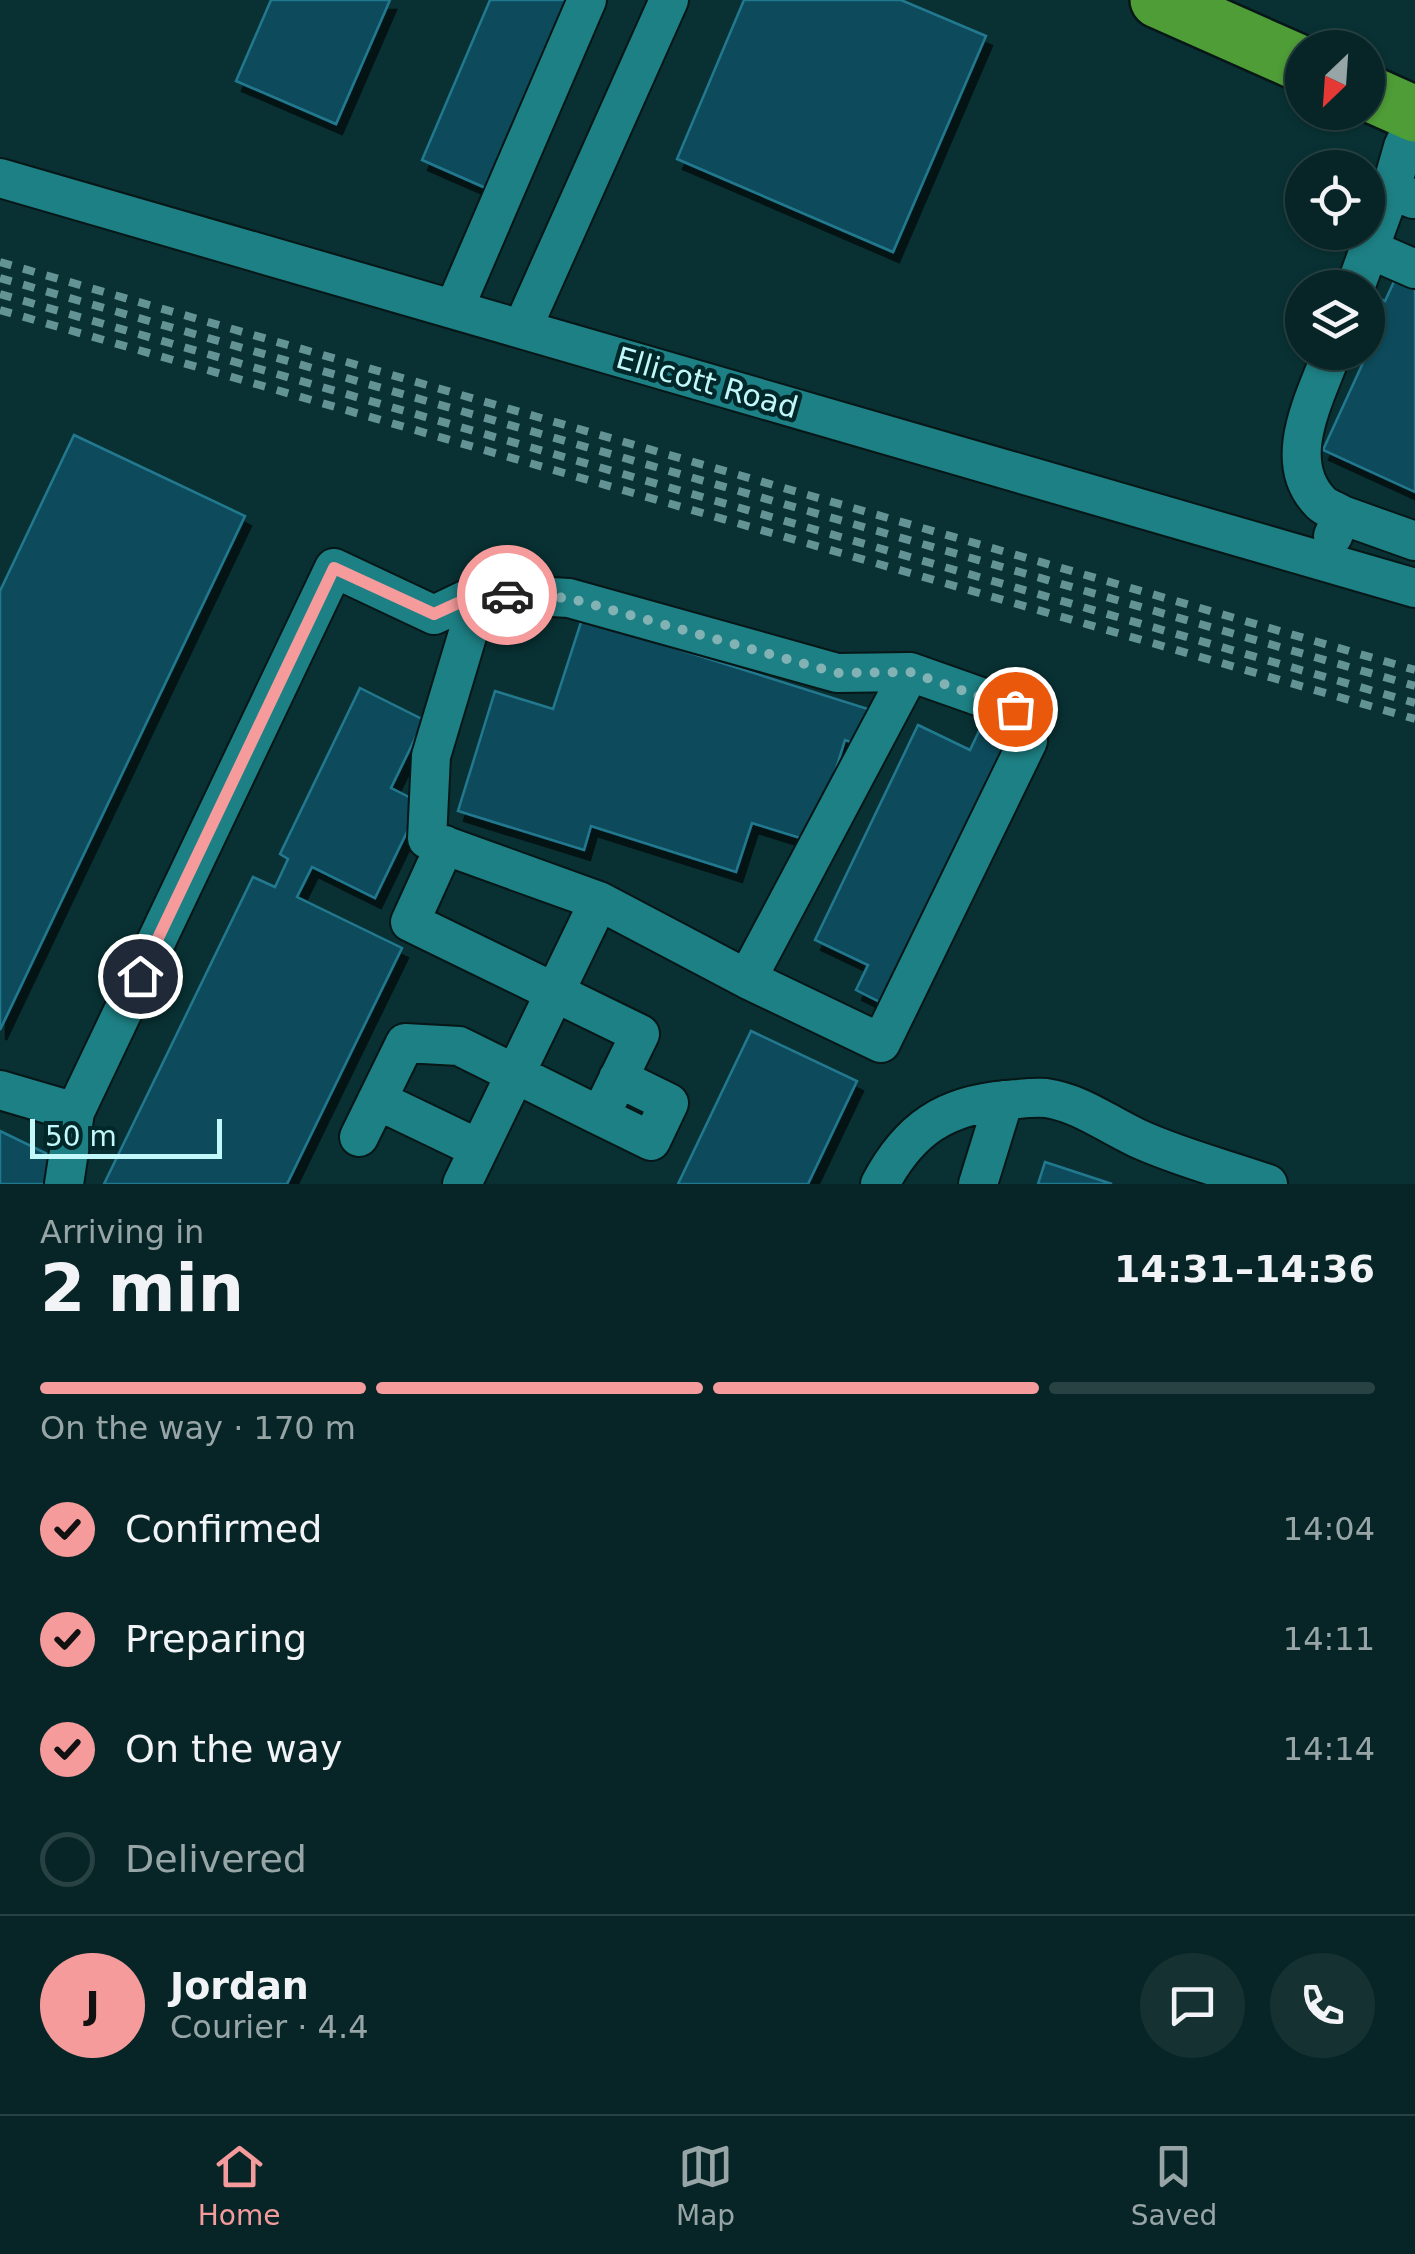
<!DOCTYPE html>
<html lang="en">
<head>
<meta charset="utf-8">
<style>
	body { margin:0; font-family:"DejaVu Sans",sans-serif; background:#153132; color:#f1f3f6; height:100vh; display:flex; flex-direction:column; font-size:38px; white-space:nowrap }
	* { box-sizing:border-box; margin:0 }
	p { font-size:32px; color:#98a5a7 }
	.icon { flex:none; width:55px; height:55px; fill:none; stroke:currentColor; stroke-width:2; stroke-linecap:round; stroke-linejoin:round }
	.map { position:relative; height:1184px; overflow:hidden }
	.side { display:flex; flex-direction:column; background:#072526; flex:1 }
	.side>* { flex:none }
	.needle { width:65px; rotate:205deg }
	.fabs { position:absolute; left:1285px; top:30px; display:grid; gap:20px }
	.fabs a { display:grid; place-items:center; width:100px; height:100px; border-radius:50%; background:#072526; box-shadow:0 2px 8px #0004,0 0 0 2px #284243; font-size:50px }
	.scale { position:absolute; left:30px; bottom:25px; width:192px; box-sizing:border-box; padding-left:10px; border:5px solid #c3f8fa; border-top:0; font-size:28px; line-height:35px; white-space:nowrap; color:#c3f8fa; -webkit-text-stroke:8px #002729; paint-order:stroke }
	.pin { position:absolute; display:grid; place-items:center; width:85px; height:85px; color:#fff; margin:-42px; border:5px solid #fff; border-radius:50%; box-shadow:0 2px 10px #0007 }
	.courier { position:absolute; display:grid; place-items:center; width:100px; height:100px; margin:-50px; border:8px solid #f59b9c; border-radius:50%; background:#fff; color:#222; box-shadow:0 2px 12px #0007 }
	.headline em { font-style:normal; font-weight:700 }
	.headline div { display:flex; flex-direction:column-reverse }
	.headline { display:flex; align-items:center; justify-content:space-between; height:170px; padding:0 40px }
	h1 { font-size:65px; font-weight:700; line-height:75px }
	.bar { display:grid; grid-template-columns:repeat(4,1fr); gap:15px 10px; align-content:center; height:120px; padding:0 40px }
	.bar i { height:12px; border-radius:8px; background:#284243 }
	.bar .selected { background:#f59b9c }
	.bar p { grid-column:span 4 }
	.line { display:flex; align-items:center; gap:25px; padding:0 40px; border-top:2px solid #284243 }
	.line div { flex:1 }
	.round { display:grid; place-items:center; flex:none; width:105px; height:105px; border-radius:52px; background:#153132 }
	ol { padding:0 40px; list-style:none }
	li { display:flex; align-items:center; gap:30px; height:110px }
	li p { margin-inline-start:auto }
	li .icon { padding:10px; border-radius:50%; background:#f59b9c; color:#111; stroke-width:4 }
	li:last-child { color:#98a5a7 }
	li i { width:55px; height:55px; border:5px solid #284243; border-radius:50% }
	.dock { display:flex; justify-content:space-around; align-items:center; height:140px; border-top:2px solid #284243; background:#072526; font-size:28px; color:#98a5a7 }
	.dock a { display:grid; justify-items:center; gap:5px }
	.dock .selected { color:#f59b9c }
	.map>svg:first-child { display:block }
</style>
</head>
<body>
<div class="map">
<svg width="1415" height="1184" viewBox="0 0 1415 1184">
	<defs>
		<filter id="shadow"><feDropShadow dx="6" dy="10" stdDeviation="0" flood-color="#0009"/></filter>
	</defs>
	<rect width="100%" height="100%" fill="#093133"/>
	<path fill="#0d4c5b" stroke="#23798f" stroke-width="2.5" filter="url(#shadow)" d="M271,0H390L336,124L236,81Z
		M490,0H568L488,189L422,160Z
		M744,0H901L986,36L893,252L677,159Z
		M1398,273L1415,281V492L1323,450L1384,317L1368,310L1375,296L1385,301Z
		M74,435L245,516L0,1030V591Z
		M582,619L868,709L857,744L845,740L813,842L752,823L736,872L591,826L584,850L458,811L495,691L553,709Z
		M360,688L424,720L391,788L421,803L375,898L312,867L297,897L402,948L287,1184H104L253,877L275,887L288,859L280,854Z
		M918,725L970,750L981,727L1014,743L888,1006L856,990L868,965L815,940Z
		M751,1031L857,1081L808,1184H678Z
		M0,1131L60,1160L49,1184H0Z
		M1045,1162L1112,1184H1038Z"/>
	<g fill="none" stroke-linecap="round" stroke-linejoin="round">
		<defs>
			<path id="minor" d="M0,178L1415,588
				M1413,199L1391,189L1403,147L1415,121
				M1369,249L1415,269
				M1355,288L1391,189
				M454,309L587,0
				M522,329L669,0
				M1332,352C1316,397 1279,461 1321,503C1326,508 1336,511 1342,515
				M1333,536L1342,515L1415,541
				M480,593L431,756L427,839L599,901
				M445,845L410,922L640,1034L600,1116L651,1141L669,1103L618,1078
				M747,979L910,672
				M0,1090L75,1112
				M377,1100L479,1149
				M359,1137L405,1043L459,1046L600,1116
				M64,1184L75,1112L334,568L434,615L480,593L569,598L837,673L910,672L1015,709L1028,741L881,1043L747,979L599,901L462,1184
				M880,1184C909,1129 945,1105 1007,1100C1019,1099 1033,1097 1046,1098C1080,1103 1107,1124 1137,1138C1178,1157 1225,1169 1268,1184
				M978,1184L1004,1100"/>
			<path id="highway" d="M1158,0L1302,64
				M1368,93L1415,114"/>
		</defs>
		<use href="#minor" stroke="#071617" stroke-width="42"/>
		<use href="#highway" stroke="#071617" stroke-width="60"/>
		<use href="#minor" stroke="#1d8084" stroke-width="38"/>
		<use href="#highway" stroke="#4e9d37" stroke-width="55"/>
		<path stroke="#649395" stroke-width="8" stroke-dasharray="12 12" stroke-linecap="butt" d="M0,262L1415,670
			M0,278L1415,686
			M0,294L1415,703
			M0,310L1415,719"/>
	</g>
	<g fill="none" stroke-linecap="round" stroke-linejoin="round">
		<path stroke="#82b2b4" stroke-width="10" stroke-dasharray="0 18" d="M507,595L569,598L837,673L910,672L1015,709"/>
		<path stroke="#f59b9c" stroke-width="12" d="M140,976L334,568L434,614L480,593L507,595"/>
	</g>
	<g text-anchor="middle" stroke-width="9" stroke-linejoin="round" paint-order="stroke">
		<g font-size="30" fill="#c3f8fa" stroke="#002729">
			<text transform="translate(707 383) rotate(16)" y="10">Ellicott Road</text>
		</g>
	</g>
</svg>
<div class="fabs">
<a><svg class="needle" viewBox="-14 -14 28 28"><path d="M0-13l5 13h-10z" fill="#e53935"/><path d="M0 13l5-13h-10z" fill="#98a5a7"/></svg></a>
<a><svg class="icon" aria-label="locate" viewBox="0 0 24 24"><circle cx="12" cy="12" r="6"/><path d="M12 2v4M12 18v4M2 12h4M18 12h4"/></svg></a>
<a><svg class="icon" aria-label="layers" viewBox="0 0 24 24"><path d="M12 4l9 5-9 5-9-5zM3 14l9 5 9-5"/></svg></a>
</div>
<div class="scale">50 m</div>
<div class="pin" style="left:1015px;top:709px;background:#ea580c"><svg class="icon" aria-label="bag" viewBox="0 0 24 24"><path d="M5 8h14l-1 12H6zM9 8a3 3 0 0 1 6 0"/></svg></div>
<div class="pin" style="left:140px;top:976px;background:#1f2937"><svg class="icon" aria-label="home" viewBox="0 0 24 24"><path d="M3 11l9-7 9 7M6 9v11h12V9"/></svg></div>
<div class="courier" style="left:507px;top:595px"><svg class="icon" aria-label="car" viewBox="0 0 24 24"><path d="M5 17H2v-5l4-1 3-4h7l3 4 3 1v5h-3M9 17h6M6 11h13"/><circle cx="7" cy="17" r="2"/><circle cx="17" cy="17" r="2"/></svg></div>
</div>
<section class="side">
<div class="headline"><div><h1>2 min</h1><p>Arriving in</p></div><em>14:31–14:36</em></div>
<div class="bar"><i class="selected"></i><i class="selected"></i><i class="selected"></i><i></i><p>On the way · 170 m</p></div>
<ol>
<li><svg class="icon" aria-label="check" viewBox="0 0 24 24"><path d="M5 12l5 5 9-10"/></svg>Confirmed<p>14:04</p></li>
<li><svg class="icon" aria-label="check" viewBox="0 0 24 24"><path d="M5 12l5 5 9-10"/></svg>Preparing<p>14:11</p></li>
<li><svg class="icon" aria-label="check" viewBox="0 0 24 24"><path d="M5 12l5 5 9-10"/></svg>On the way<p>14:14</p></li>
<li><i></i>Delivered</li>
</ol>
<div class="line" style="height:180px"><b class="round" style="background:#f59b9c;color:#111">J</b><div><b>Jordan</b><p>Courier · 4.4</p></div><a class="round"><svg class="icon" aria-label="chat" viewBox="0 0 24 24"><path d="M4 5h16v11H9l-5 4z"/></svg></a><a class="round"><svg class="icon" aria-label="phone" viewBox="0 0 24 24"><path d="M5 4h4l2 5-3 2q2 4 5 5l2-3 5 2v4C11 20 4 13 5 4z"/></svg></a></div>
</section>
<nav class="dock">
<a class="selected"><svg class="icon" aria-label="home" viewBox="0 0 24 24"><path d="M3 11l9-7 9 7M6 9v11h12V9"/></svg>Home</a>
<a><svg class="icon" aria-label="map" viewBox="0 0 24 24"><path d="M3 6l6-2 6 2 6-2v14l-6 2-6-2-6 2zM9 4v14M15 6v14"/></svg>Map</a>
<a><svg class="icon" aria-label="saved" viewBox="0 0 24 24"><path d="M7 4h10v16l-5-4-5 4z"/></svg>Saved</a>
</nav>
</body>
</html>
